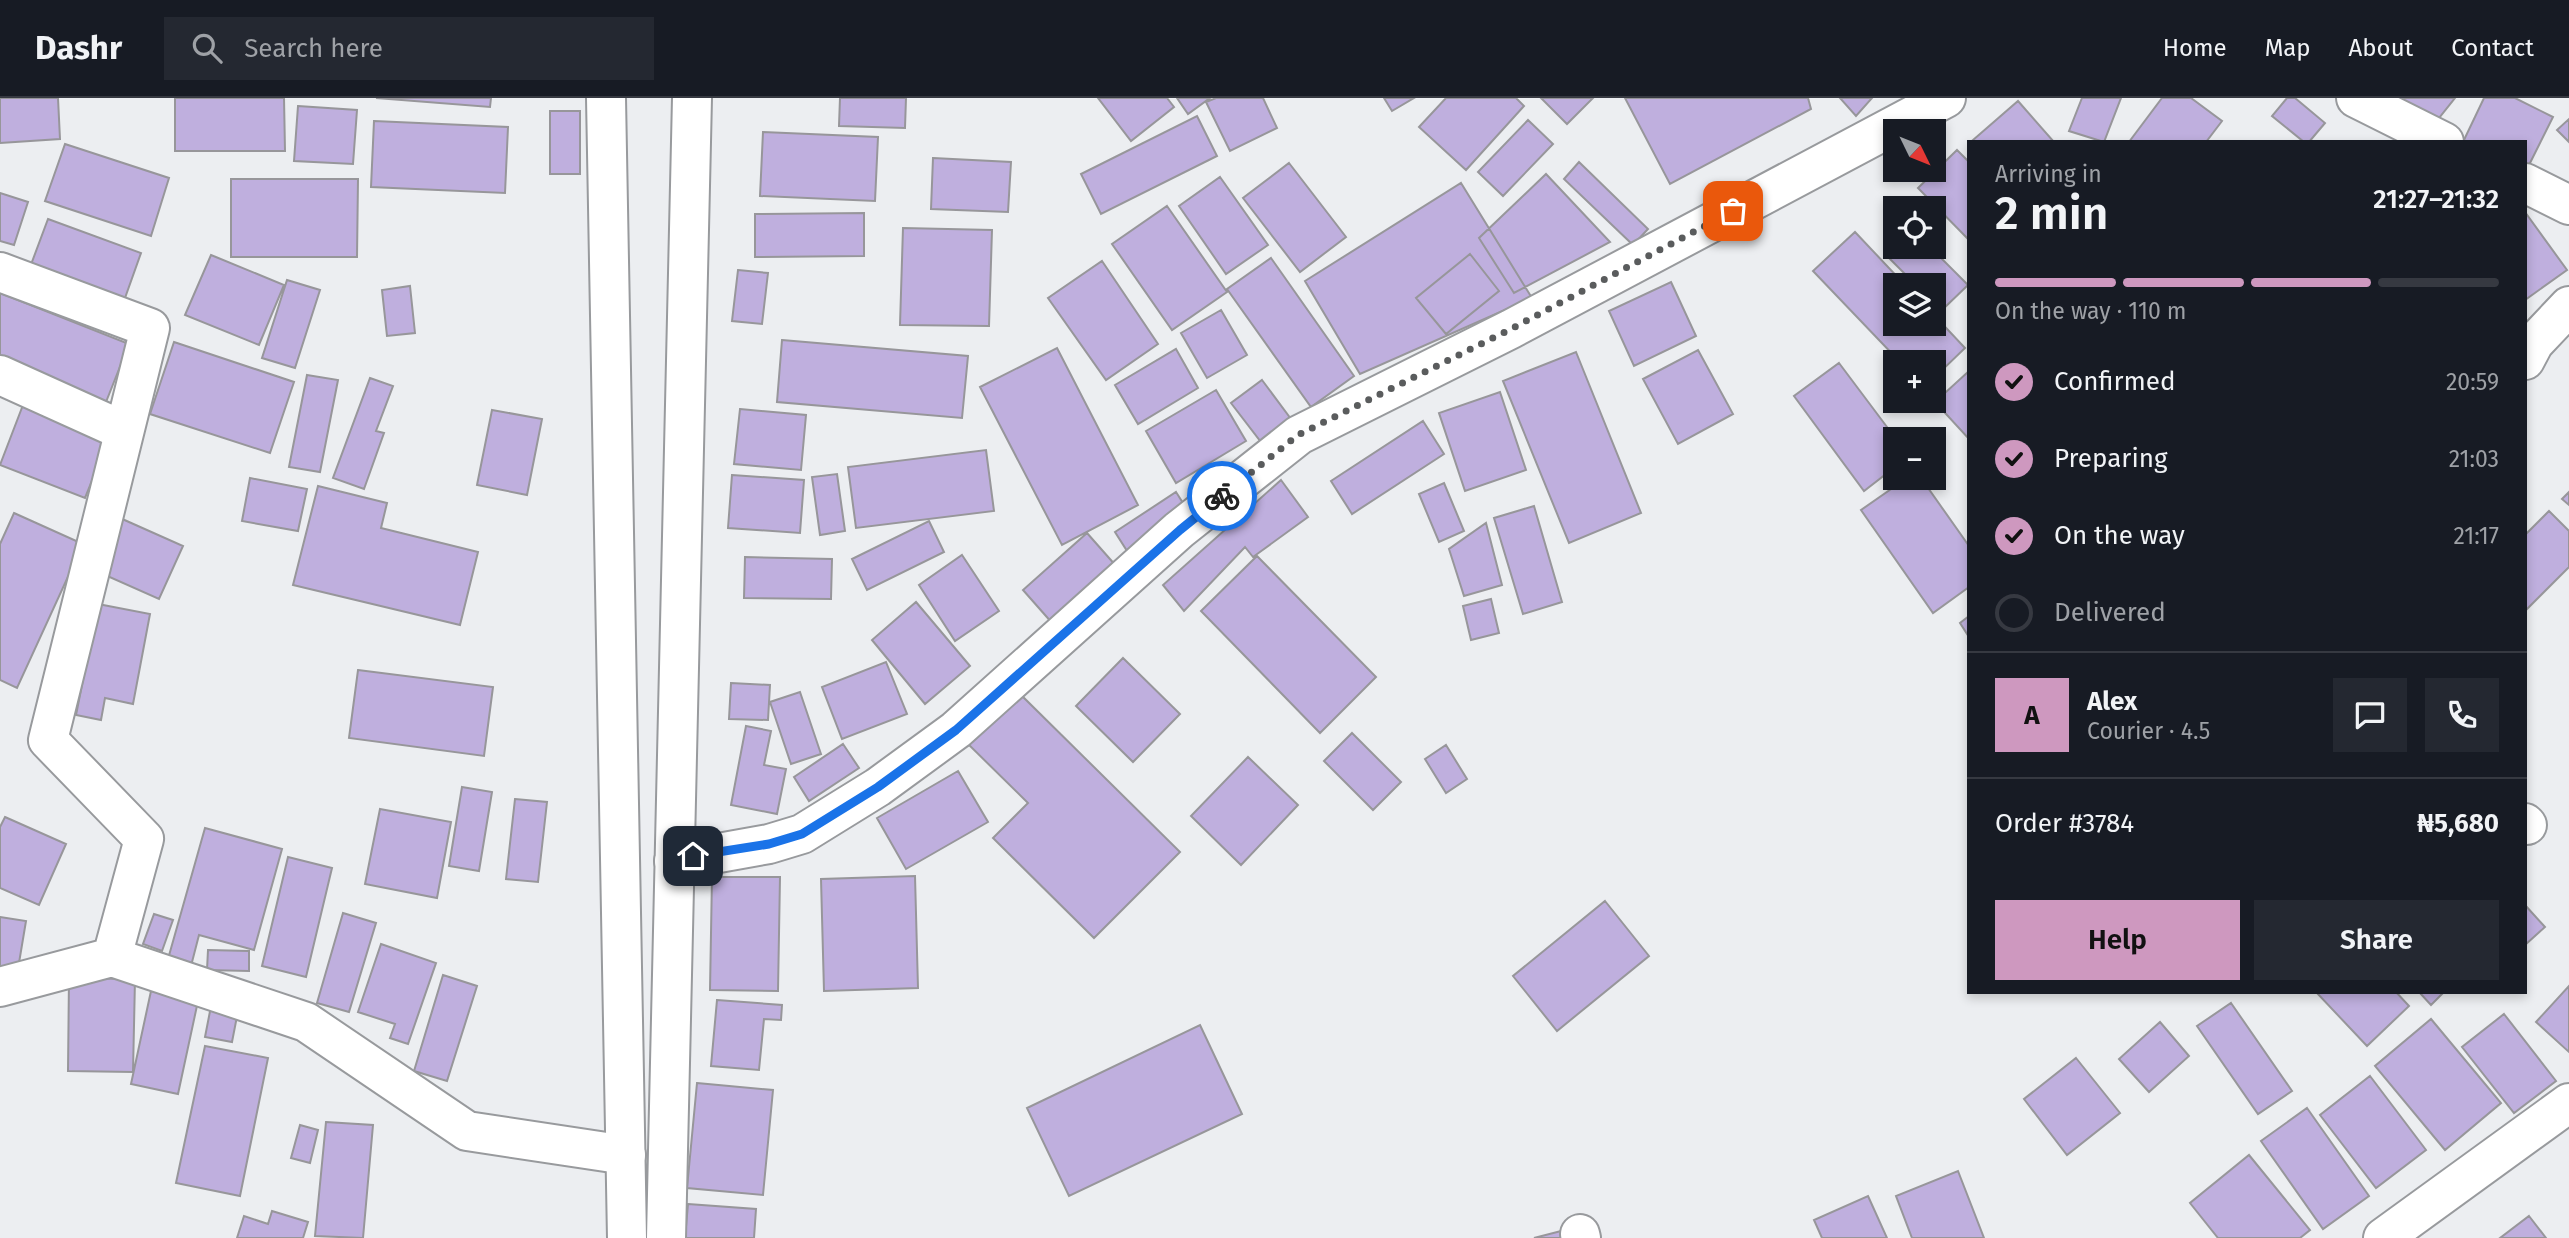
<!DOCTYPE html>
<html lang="en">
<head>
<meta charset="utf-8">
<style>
	body { margin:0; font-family:"Fira Sans",sans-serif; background:#242831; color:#f1f3f6; height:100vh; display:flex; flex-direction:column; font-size:26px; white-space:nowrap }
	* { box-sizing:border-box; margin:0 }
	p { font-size:23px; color:#9ea1a6 }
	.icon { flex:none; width:38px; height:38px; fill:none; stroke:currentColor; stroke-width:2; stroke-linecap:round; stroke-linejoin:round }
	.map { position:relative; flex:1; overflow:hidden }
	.sheet { position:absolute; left:1967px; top:42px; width:560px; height:854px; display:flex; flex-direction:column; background:#171b24; border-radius:0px; box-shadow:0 4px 10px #0003 }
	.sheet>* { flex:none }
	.needle { width:46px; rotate:133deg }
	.tools { position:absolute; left:1883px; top:21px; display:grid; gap:14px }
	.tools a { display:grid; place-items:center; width:63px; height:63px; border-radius:0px; background:#171b24; box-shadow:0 4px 10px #0003; font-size:35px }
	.pin { position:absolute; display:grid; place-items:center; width:60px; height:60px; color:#fff; margin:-30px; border-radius:14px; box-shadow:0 4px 10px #0006 }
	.courier { position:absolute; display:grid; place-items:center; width:70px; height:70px; margin:-35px; border:5px solid #1a73e8; border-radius:50%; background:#fff; color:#222; box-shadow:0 2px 9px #0007 }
	.headline em { font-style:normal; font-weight:600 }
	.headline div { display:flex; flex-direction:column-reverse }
	.headline { display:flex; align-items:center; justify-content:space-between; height:119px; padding:0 28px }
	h1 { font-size:46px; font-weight:600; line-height:52px }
	.bar { display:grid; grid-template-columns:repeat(4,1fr); gap:10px 7px; align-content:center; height:84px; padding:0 28px }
	.bar i { height:9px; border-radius:5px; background:#363941 }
	.bar .active { background:#ce98bf }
	.bar p { grid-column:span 4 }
	.line { display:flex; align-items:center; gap:18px; padding:0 28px; border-top:2px solid #363941 }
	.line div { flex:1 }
	.round { display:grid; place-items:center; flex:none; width:74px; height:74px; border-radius:0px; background:#242831 }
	ol { padding:0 28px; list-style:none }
	li { display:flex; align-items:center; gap:21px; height:77px }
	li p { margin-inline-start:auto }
	li .icon { padding:7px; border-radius:50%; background:#ce98bf; color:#111; stroke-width:4 }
	li:last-child { color:#9ea1a6 }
	li i { width:38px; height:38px; border:4px solid #363941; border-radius:50% }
	.action { display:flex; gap:14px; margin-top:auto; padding:14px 28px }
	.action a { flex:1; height:80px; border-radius:0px; background:#ce98bf; color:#111; font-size:28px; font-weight:600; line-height:80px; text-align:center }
	.action a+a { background:#242831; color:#f1f3f6 }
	header { display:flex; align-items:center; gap:42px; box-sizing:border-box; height:98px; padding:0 35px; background:#171b24; border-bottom:2px solid #363941 }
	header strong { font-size:33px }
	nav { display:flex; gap:38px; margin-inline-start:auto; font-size:24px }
	.search { width:490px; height:63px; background:#242831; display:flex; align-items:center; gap:18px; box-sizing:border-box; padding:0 24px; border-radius:0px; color:#9ea1a6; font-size:26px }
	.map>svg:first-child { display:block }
</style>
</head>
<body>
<header>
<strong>Dashr</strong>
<div class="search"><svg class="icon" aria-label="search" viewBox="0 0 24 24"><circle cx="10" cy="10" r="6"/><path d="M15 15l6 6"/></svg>Search here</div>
<nav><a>Home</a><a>Map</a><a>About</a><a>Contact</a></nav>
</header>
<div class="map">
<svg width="2569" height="1140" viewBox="0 0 2569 1140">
	<rect width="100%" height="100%" fill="#eceef1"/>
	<path fill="#bfafde" stroke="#97969a" stroke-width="2" d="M0,0H58L60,41L0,45Z
		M175,0H284L285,53H175Z
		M376,0H491L490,9Z
		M840,0H906L905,30L839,28Z
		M1098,0H1167L1174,9L1131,43Z
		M1177,0H1210L1188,16Z
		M1216,0H1263L1277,30L1230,53L1206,4Z
		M1384,0H1414L1392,13Z
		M1446,0H1516L1524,8L1466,72L1419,29Z
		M1541,0H1593L1567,26Z
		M1625,0H1808L1811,11L1670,86Z
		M1840,0H1872L1856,18Z
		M2082,0H2121L2104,44L2069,33Z
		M2162,0H2191L2222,23L2206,44H2129Z
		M2287,0H2295L2325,25L2309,44H2304L2272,18Z
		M2394,0H2455L2431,30Z
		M2484,0H2515L2553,19L2525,75V44H2463Z
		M2018,3L2054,44H1975L1973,42Z
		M298,8L357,12L353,66L294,63Z
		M550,13H580V76H550Z
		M1197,18L1217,58L1101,116L1081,76Z
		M2569,21V44L2557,32Z
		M1528,22L1553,46L1503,98L1478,74Z
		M374,23L508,29L505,95L371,89Z
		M763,34L878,39L875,103L760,98Z
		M65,46L169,80L151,138L45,103Z
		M1957,52L1969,64V142L1918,90Z
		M933,60L1011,64L1008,114L931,111Z
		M1579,64L1648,131L1633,147L1564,81Z
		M1289,65L1346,139L1300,174L1243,100Z
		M1546,76L1610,144L1514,195L1479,140Z
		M1220,79L1268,147L1226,176L1179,108Z
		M231,81H358L357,159H231Z
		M1461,85L1532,200L1360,276L1305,183Z
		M0,95L28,104L14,147L0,143Z
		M1167,108L1227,194L1172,232L1112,146Z
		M2525,114L2567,172L2525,202Z
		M864,115V158L755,159V116Z
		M48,121L141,155L120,214L26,180Z
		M903,130L992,132L989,228L900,227Z
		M1855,134L1905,187H1895V226H1934V217L1965,250L1934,280V264H1900L1813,173Z
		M1898,149H1930L1968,187L1941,213L1934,206V187H1916L1888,159Z
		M1470,156L1499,193L1446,236L1416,200Z
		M211,157L284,187L259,247L185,217Z
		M1271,160L1354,278L1311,309L1227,191Z
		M1102,163L1158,246L1106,282L1048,200Z
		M738,172L768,175L762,226L732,223Z
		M287,182L320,192L295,270L262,260Z
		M1671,184L1696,238L1634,268L1609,213Z
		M410,188L415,235L387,238L382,192Z
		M0,195L129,246L104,309L0,268Z
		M1221,212L1247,257L1207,280L1181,235Z
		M782,242L968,258L962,320L777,304Z
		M174,244L294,284L270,355L150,316Z
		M1057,250L1138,407L1062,447L980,289Z
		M1176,251L1198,290L1138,326L1115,287Z
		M1698,252L1733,316L1678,346L1643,281Z
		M1576,254L1641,415L1569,445L1503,283Z
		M1839,265L1896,341L1895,369L1864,393L1794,298Z
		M1969,273V341L1935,304Z
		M307,277L338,282L320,374L289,369Z
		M370,280L393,288L376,333L384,335L364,391L333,380Z
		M1262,282L1291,321L1261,344L1231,305Z
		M1216,292L1246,343L1176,385L1146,333Z
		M1500,294L1526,372L1465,393L1439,315Z
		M23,307L109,341L85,400L0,367Z
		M740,311L806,317L801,372L734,366Z
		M492,312L542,321L527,397L477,387Z
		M1423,323L1444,356L1352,416L1331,383Z
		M986,352L994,413L856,430L848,369Z
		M837,376L845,433L820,437L812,379Z
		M732,377L804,382L800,435L728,430Z
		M250,380L307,391L298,433L242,423Z
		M1907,380H1921L1969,448V489L1933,515L1861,412Z
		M1281,382L1308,419L1253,459L1245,449L1184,513L1163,487Z
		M1444,385L1464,433L1439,444L1419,396Z
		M318,388L387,405L381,430L478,454L460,527L293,487Z
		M1176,394L1190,416L1129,456L1115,434Z
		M2569,394V407L2562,401Z
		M1534,408L1562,504L1523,516L1494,420Z
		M2549,413L2569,433V469L2525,513V437Z
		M14,415L83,446L17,590L0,582V446Z
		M120,420L183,448L159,501L96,473Z
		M929,423L944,454L867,492L852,461Z
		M1486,425L1502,487L1464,498L1449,451Z
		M1087,435L1117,469L1053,526L1023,492Z
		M962,457L999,513L955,543L919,487Z
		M1257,458L1376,579L1320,635L1201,513Z
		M745,459L832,461L831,501L744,500Z
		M1491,501L1499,535L1471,542L1463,508Z
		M916,504L970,568L925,606L872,542Z
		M98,506L150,516L133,606L105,600L101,622L76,617Z
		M1969,518V539L1960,525Z
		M1123,560L1180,616L1133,664L1076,608Z
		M886,564L907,616L842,641L822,589Z
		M358,572L493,589L484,658L349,640Z
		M731,585L770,587L768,622L729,621Z
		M1015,591L1180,754L1094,840L993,740L1028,705L964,642Z
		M800,594L821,656L791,666L770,604Z
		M746,628L771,633L764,667L786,671L777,716L731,707Z
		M1352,635L1401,684L1373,712L1324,663Z
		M843,646L859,670L809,703L794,679Z
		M1446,647L1467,681L1446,695L1425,661Z
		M1248,659L1298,707L1241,767L1191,718Z
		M958,673L988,724L906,771L877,720Z
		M462,689L492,694L479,773L449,768Z
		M515,701L547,704L538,784L506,781Z
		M380,711L451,724L437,800L365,786Z
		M5,719L66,746L39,807L0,790V729Z
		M205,730L282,751L254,852L199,837L191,868L168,861Z
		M288,759L332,770L306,879L262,868Z
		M915,778L918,890L824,893L821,781Z
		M712,779H780L778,893L710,892Z
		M1605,803L1649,858L1557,933L1513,878Z
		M2525,807L2545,829L2525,847Z
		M343,815L376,825L349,914L317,905Z
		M154,816L173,822L162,853L143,846Z
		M0,819L26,823L18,871L0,869Z
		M381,846L436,865L408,946L390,940L395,926L358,914Z
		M208,852L249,853V873L207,872Z
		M443,877L477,888L447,983L414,973Z
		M69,880L135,881L133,974L68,973Z
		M2569,888V954L2536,924Z
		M151,893L198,903L178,996L131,986Z
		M2316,894H2396L2409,908L2367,948Z
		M2419,894H2444L2431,907Z
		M717,902L782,907L781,922L764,921L759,972L711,968Z
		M212,903L239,908L232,944L205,939Z
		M2231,905L2292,993L2258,1016L2197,928Z
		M2504,916L2556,983L2514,1015L2462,949Z
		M2431,921L2501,1005L2445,1052L2375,968Z
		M2160,924L2189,958L2149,994L2119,961Z
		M1200,927L1242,1016L1069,1098L1027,1010Z
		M205,948L268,960L240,1098L176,1085Z
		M2076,960L2120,1015L2067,1057L2024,1001Z
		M2370,978L2426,1052L2376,1090L2320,1017Z
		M697,985L773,992L763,1097L687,1090Z
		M2307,1010L2369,1098L2323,1131L2261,1043Z
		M326,1024L373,1027L363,1140L315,1138Z
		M300,1027L318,1032L310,1065L291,1060Z
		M2249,1057L2310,1132L2300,1140H2218L2190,1105Z
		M1958,1073L1984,1140H1912L1896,1098Z
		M1868,1098L1887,1140H1822L1814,1122Z
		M688,1106L756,1111L754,1140H685Z
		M272,1113L308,1124L303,1140H237L244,1118L268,1126Z
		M2529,1118L2546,1140H2500Z
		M1561,1133L1562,1140H1534Z"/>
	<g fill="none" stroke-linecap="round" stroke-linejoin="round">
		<defs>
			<path id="minor" d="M2356,0L2444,44
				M2525,85L2569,107
				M0,174L150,230L48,642L144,741L112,859
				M2525,262L2534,245L2569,208
				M0,277L124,333
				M2525,725L2527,727
				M674,763L769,746L802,736L878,689L956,632L1179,432L1299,337L1511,231L1946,0
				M0,889L112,859L306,924L467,1033L626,1057
				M1580,1136L1581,1140
				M2383,1140L2569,1005"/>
			<path id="major" d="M606,0L627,1140
				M666,1140L692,0"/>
		</defs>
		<use href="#minor" stroke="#989a9d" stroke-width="42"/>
		<use href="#major" stroke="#989a9d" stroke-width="42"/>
		<use href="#minor" stroke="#fff" stroke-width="38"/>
		<use href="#major" stroke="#fff" stroke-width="38"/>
	</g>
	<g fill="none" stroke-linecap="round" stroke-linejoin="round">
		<path stroke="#5a5c5d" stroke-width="7" stroke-dasharray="0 12.6" d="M1222,398L1298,337L1511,231L1733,113"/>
		<path stroke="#1a73e8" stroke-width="9" d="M693,758L769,746L802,736L878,689L956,632L1180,432L1222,398"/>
	</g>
</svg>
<div class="tools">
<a><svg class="needle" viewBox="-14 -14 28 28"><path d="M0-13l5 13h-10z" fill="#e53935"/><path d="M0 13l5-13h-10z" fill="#9ea1a6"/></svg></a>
<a><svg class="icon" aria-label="locate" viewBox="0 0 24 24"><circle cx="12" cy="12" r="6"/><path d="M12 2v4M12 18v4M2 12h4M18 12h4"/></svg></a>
<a><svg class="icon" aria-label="layers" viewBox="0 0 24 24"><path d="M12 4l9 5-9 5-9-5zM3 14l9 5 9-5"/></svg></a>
<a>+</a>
<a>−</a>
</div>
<div class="pin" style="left:1733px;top:113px;background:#ea580c"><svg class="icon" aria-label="bag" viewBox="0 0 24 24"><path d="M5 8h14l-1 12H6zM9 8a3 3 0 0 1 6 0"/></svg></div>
<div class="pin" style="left:693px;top:758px;background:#1f2937"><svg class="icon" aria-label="home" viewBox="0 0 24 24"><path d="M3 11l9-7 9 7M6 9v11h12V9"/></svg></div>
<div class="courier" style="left:1222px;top:398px"><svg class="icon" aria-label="bike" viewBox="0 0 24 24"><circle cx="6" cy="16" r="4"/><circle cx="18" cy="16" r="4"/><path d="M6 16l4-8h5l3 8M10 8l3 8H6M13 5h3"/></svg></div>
<section class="sheet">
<div class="headline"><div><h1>2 min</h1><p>Arriving in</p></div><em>21:27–21:32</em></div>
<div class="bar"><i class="active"></i><i class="active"></i><i class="active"></i><i></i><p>On the way · 110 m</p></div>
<ol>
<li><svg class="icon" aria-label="check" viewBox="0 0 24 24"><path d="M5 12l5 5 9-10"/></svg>Confirmed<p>20:59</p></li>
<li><svg class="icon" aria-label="check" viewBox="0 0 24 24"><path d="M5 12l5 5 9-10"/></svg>Preparing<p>21:03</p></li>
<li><svg class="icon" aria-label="check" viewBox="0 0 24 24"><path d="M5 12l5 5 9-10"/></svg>On the way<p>21:17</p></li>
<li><i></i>Delivered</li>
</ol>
<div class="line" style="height:126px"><b class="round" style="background:#ce98bf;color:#111">A</b><div><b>Alex</b><p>Courier · 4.5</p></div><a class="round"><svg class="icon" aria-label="chat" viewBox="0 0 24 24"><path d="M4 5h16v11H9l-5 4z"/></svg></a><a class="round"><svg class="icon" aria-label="phone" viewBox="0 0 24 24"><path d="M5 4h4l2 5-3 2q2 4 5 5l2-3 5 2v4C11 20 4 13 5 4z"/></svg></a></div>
<div class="line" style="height:91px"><div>Order #3784</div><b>₦5,680</b></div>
<div class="action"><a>Help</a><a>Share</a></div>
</section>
</div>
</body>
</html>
